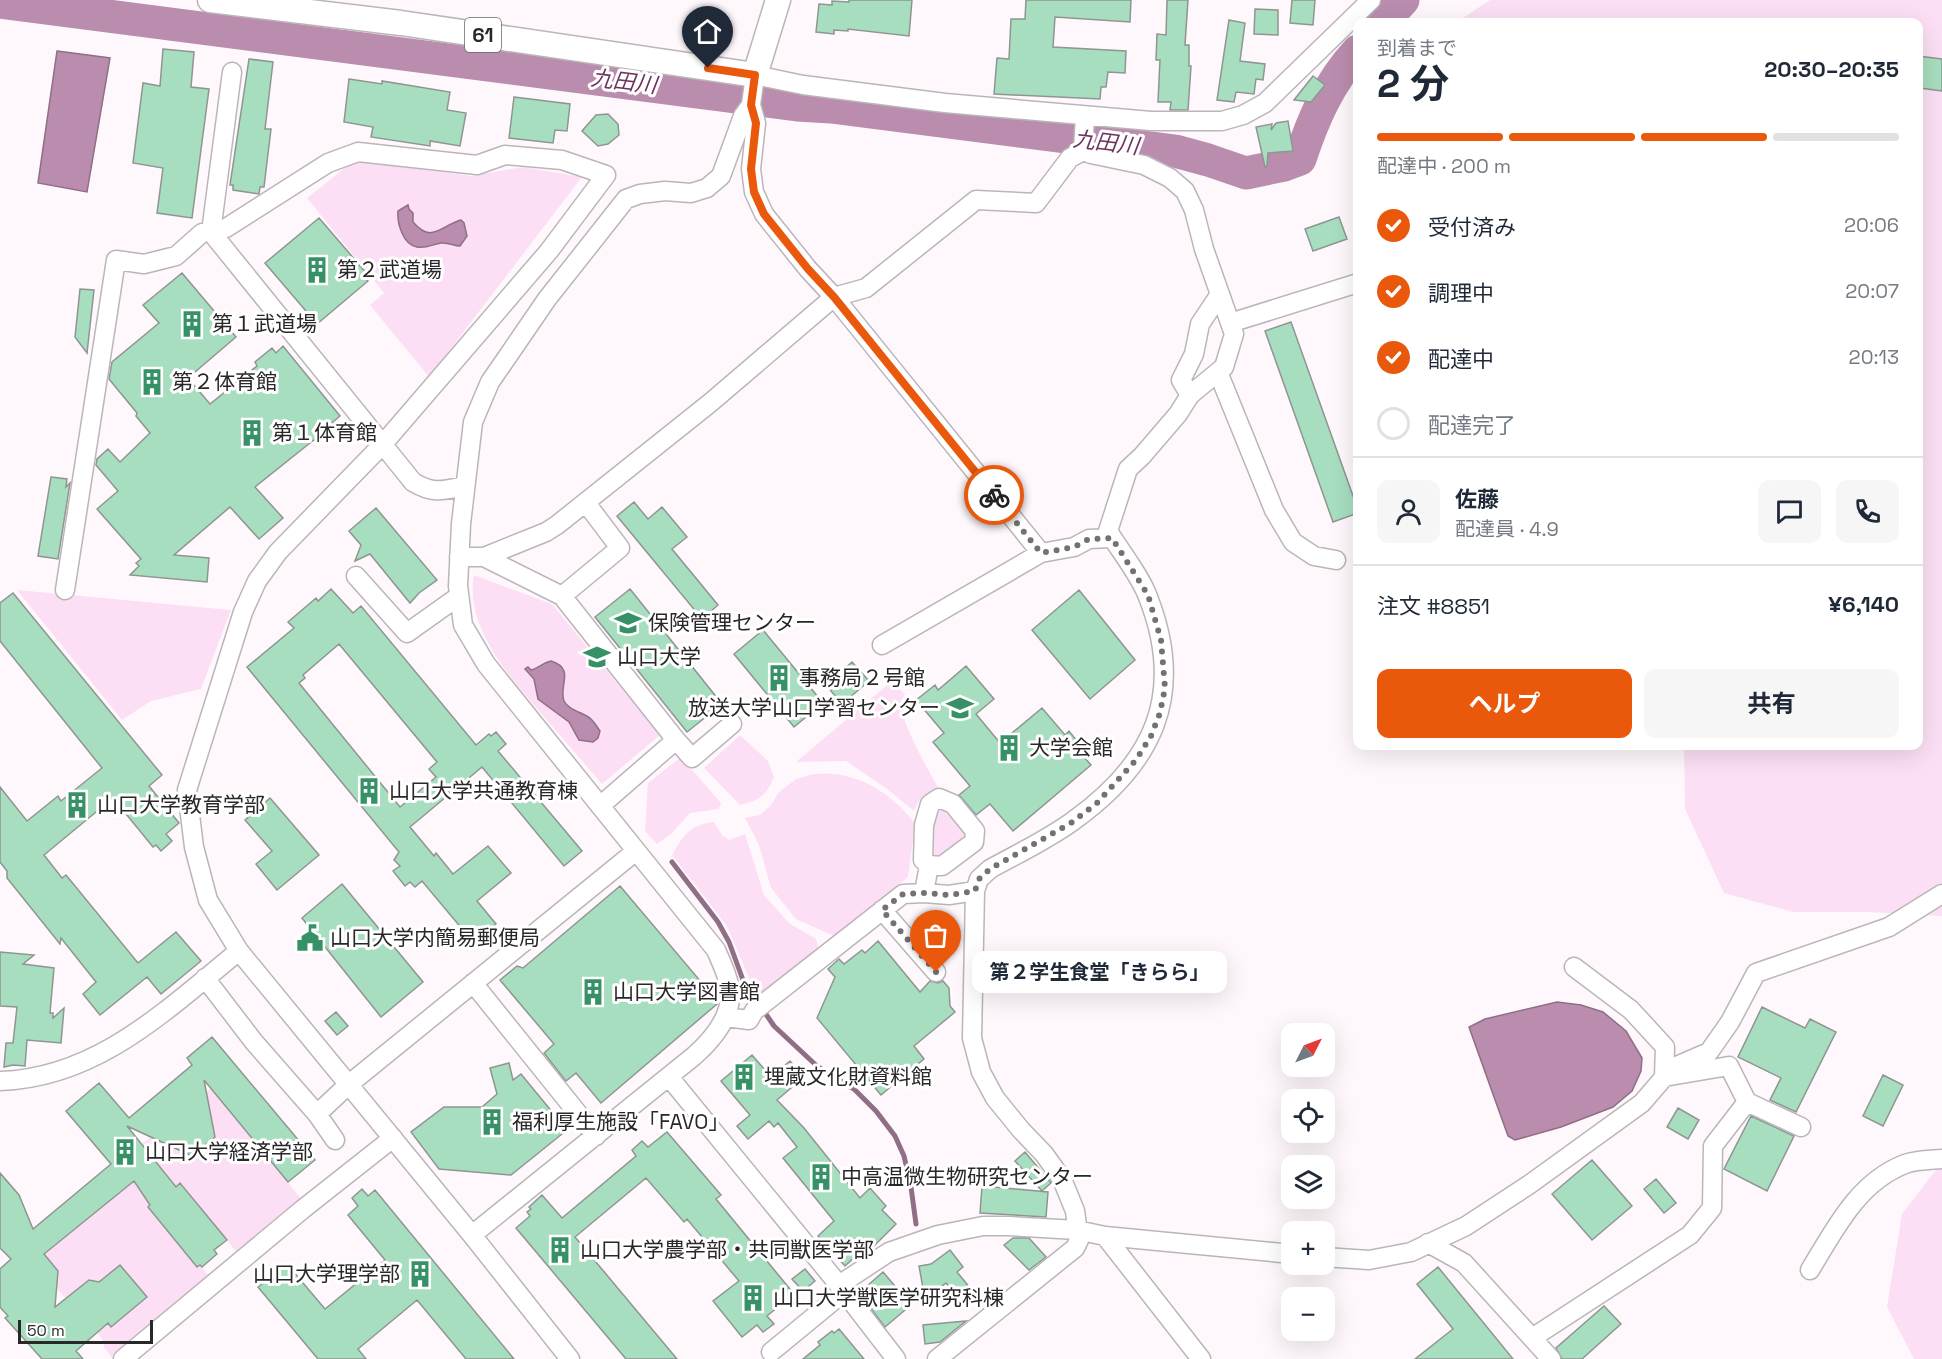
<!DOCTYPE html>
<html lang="ja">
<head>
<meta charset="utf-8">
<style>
	body { margin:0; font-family:"Space Grotesk","Noto Sans JP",sans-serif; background:#f6f6f7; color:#1f2937; height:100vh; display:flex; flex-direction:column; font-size:22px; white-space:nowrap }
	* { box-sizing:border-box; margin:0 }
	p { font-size:20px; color:#747a83 }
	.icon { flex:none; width:33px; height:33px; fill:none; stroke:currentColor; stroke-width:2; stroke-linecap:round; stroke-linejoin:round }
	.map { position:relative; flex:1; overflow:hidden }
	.panel { position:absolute; left:1353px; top:18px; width:570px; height:732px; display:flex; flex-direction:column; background:#fff; border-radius:12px; box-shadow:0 6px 24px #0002 }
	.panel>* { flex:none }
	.needle { width:39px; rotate:48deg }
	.fabs { position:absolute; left:1281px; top:1023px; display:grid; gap:12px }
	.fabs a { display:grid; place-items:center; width:54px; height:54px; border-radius:12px; background:#fff; box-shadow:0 6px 24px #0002; font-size:30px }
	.scale { position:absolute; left:18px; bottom:15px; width:135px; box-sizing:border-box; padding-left:6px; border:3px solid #2a2729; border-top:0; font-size:16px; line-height:21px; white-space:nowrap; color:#2a2729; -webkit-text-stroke:4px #fff; paint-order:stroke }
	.pin { position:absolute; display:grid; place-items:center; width:51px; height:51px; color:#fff; margin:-62px -26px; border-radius:50% 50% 50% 0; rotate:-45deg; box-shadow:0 0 6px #0007 }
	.pin .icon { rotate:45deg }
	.courier { position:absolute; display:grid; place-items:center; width:60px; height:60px; margin:-30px; border:4px solid #ea580c; border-radius:50%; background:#fff; color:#222; box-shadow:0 2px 8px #0007 }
	.bubble { position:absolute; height:42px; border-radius:12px; background:#fff; box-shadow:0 6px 24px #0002; font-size:20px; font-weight:700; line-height:42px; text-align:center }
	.summary em { font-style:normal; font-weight:700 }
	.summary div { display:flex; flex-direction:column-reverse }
	.summary { display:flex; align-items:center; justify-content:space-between; height:102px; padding:0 24px }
	h1 { font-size:39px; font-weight:700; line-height:45px }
	.bar { display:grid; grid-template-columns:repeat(4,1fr); gap:9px 6px; align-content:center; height:72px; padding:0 24px }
	.bar i { height:8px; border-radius:4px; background:#e0e1e3 }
	.bar .selected { background:#ea580c }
	.bar p { grid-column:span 4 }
	.line { display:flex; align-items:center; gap:15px; padding:0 24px; border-top:2px solid #e0e1e3 }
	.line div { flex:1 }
	.round { display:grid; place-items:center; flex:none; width:63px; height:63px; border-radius:12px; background:#f6f6f7 }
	ol { padding:0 24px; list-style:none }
	li { display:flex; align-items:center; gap:18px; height:66px }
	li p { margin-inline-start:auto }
	li .icon { padding:6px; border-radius:50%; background:#ea580c; color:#fff; stroke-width:4 }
	li:last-child { color:#747a83 }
	li i { width:33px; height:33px; border:3px solid #e0e1e3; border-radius:50% }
	.button { display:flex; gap:12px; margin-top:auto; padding:12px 24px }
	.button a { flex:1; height:69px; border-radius:12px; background:#ea580c; color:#fff; font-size:24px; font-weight:700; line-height:69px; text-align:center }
	.button a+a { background:#f6f6f7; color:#1f2937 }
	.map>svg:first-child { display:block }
</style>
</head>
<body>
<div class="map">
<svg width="1942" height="1359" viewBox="0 0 1942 1359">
	<rect width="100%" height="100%" fill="#fef8fc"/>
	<path fill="#fcdff4" d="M1490,0H1942V916L1868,912H1793L1724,893L1685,809L1684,746H1918V22H1457Z
		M355,160L471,176L523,167L582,177L429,377L370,305L384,293L307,198Z
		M474,575L552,604L660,735L602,784C583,762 564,740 545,718C513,680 464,629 474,575Z
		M17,590L231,610L201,689L151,701L122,720Z
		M891,682L905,694C904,697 902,699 901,702C898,717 932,778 941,792C923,792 922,795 914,811L887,789L846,761L796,762Z
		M740,735L768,761L774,777C765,797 761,799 740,805L704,768Z
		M681,757L721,803L719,809L690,813L672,833L657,844L645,831L648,783Z
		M814,774C820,774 827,773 833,774C864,776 897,798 915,824L908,877L836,937L796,919L771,888L759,845L745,818L760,815L771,805L778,793L796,779Z
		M943,810L964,833V841L939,859L931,856L932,817L935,811Z
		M714,822L722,835L729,840L745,834L764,895L790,924L816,939L819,951L760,996L751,983L727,926L672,855C683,836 690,824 714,822Z
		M211,1088L307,1206L242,1259L181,1183L176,1187L142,1144L166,1124L203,1155L211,1148L207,1143L215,1136L212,1120L188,1107Z
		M1942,1162V1359H1914L1887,1307L1902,1214Z
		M134,1181L150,1205L148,1208L197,1267L200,1265L215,1284L123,1359H113L104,1347L103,1340L92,1326L103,1317L111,1327L147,1297L120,1265L99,1282L89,1280L81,1286L82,1288L66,1299L57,1289L58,1271L44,1254Z"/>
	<path fill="#ba8dae" stroke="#8f6e86" stroke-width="1.5" d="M57,51L110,58L87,192L38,183Z
		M408,205L409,209L413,213V222C432,244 440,226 461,220L464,223L467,236L460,246C454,246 448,242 441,243C433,244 426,249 417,247C403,245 397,223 398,211Z
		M551,661C576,669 558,686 564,701C569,711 583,712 591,719C595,723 597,727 600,731L598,738L593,742L579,740L569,722L538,699L534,679L525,669L528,667L531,670C538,669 542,663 551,661Z
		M1557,1002L1581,1005L1603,1012L1626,1031L1642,1058L1641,1071L1632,1091L1613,1107L1561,1127L1515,1140L1508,1136L1469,1027L1485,1019Z"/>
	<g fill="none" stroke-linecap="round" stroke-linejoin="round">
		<path stroke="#8f6e86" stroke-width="5" d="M672,862L718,922L729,942L743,980L774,1026L818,1067L854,1089L876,1111L895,1136L904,1156L911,1187L916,1224"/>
		<path stroke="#ba8dae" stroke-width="33" d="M0,2L797,105L831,107L1175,151L1208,160L1246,173L1284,165L1300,159C1313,119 1329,82 1358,51
			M1383,22L1403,0"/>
	</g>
	<path fill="#a7debf" stroke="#8f9591" stroke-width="1.5" fill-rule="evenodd" d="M849,0H912L909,36L848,29V31L834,30V34L816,32L819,4L832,5V1L849,2Z
		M1026,0H1131L1130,22L1055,17L1053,47L1126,51L1125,73L1108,72L1106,87H1101L1100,99L994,94L997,58L1009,59L1011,19H1025Z
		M1167,0H1188L1185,45H1189V66H1191L1188,110H1170L1171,102H1158L1160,60H1156L1157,34L1166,35Z
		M1292,0H1315L1313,25L1290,23Z
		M1255,9L1278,10V35L1254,34Z
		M1229,20L1245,23L1240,61L1265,64L1263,80L1256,79L1254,94L1236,92L1234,102L1217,100Z
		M163,49L194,52L191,87L209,89L192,218L157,213L163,168L133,163L143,83L160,86Z
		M1918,56L1942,59V91L1920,88Z
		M249,59L273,62L265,129H271L264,187H260L259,194L233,190V185H230Z
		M1313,76L1325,85L1311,102L1294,100Z
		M349,79L382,84V81L450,92L447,110L466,113L460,146L430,141V146L371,137L373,127L344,122Z
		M514,97L570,104L567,131L555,130L553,143L509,138Z
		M608,114L618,124L619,135L608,144L598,146L582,131L596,115Z
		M1288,121L1293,151L1268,153L1267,166L1265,167L1256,127L1272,124L1271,130L1276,123Z
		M1339,217L1347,239L1313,251L1305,229Z
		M319,218L369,276L366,279L368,281L317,324L265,263Z
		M182,273L236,337L188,378L210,404L257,366L255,362L272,348L276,353L283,346L340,416L333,422L337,427L318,443L315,439L255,487L283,518L259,539L230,507L174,555L209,558L207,582L130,575L139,566L136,563L141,559L97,509L118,491L96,465L97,459L108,449L120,462L150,433L136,416L137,413L109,379L112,362L159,323L143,305Z
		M80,289L94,290L87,353L75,337Z
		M1291,322L1358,510V513L1333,522L1265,331Z
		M51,477L67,479L66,487L70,483L58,559L38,556Z
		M634,502L648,519L662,507L687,537L672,549L718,605L702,619L617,516Z
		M376,508L437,580L419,593L410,603L370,554L355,561L361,545L349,531Z
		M331,589L353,613L361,606L476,745L489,734L491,736L496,732L506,744L498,751L582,851L564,866L482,767L410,827L434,856L436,853L453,874L488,846L511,873L477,901L496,924L473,942L422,881L415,887L410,882L405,886L393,871L400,866L394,860L399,852L247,667L294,628L288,622L316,598L318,601ZM339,644L437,762L429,769L436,777L400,807L299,683L305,678L303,675Z
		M630,589L722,704L687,732L595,617Z
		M1079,590L1135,660L1090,699L1032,630Z
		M13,593L162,775L149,786L179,823L166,834L172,841L161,851L156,845L153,847L113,798L44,855L62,878L66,875L138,963L176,932L201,961L161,994L147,977L100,1015L83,994L96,982L61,938L60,944L7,878V871L0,862V787L27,821L58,796L61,801L102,768L0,641V603Z
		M763,630L823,703L794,727L734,654Z
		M852,662L869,681L842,704L826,685Z
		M966,666L994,699L976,714L1000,743L1042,708L1065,735L1069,731L1082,747L1078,750L1091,765L1013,831L990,804L976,815L959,795L970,786L933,742L944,733L916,700L935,685L938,690Z
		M270,798L319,855L277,890L256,864L272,851L245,820Z
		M342,884L423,982L381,1017L302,918Z
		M620,886L718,1002L717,1004L601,1103L576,1073L566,1081L558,1071L544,1053L554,1044L500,980L517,966L523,968Z
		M878,941L920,992L930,981L938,983L943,981L949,988L950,1006L955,1012L914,1046L924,1059L881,1095L817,1018L835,977L828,969L839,959L844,964L862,950L865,953Z
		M0,952L34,955L23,964L54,968L50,1013H53V1018L64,1008L61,1043L27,1040L25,1066L13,1065L4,1067L6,1043H13L17,1007L0,1006Z
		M1762,1007L1805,1028L1810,1019L1836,1032L1796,1112L1770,1100L1781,1078L1738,1057Z
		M336,1012L348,1026L337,1035L325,1021Z
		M212,1037L315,1160L288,1182L204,1080L215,1137L192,1156L127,1126L176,1187L180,1183L227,1240L214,1250L217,1254L202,1267L200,1265L197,1267L148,1207L150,1205L134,1181L44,1254L58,1271L55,1307L89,1280L99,1282L120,1265L147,1297L111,1327L108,1323L76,1351L83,1359H42L5,1318L8,1316L0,1307V1269L11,1259L0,1248V1173L19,1195L33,1229L111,1164L66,1111L99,1083L129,1118L192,1065L187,1058Z
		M752,1055L771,1077L790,1061L804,1077L777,1100L804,1128L860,1198L870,1188L886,1206L882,1210L896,1224L868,1252L859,1258L857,1255L845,1266L818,1236L834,1221L783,1158L797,1147L778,1123L774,1127L769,1121L748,1139L737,1126L750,1115L721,1081Z
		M509,1063L513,1080L521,1074L567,1130L511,1175L439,1169L411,1132L444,1107H482L497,1094L490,1068Z
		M1883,1075L1903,1085L1883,1126L1863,1116Z
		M1678,1108L1699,1120L1688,1139L1667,1127Z
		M1751,1116L1794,1136L1767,1191L1724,1169Z
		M667,1132L721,1195L716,1199L794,1294L767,1316L774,1324L763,1332L757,1325L742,1337L713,1301L739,1281L687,1219L684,1222L646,1178L575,1237L677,1359H626L516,1228L530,1216L527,1212L531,1209L529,1207L542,1195L562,1218L636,1156L632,1150L642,1141L648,1147Z
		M1025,1152L1051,1183L1042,1191L1015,1161Z
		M1592,1160L1632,1206L1592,1240L1552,1194Z
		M1656,1179L1676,1203L1664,1213L1644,1189Z
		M982,1186L1048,1192L1046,1217L980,1213Z
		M362,1189L368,1196L375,1190L514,1359H466L417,1300L358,1349L366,1359H318L258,1287L287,1264L325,1309L385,1260L348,1215L358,1206L352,1198Z
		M1013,1238H1029L1046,1257L1029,1270L1004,1245Z
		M950,1250L963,1267L957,1272L971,1289L960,1299L946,1283L932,1294L929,1290L924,1294L919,1266L931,1264Z
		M1438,1267L1513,1359H1415L1453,1329L1417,1284Z
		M805,1269L815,1281L803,1291L792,1279Z
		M883,1272L911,1305L885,1327L859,1293Z
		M1604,1306L1621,1324L1582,1359H1562L1556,1348Z
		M966,1321L940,1342L925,1344L923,1325Z
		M839,1329L864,1359H803L820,1345L818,1342L832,1331L834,1333Z"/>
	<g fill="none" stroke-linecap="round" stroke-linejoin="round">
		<defs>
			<path id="minor" d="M232,72L211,232L413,482C433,494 442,491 464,486
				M1083,151L1085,116
				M1230,323L1358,283
				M1218,372L1274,510L1293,542L1314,556L1336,560
				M1190,395L1181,380L1194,354L1200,324L1220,294
				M1041,553L1074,547L1089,539L1112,538
				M459,557H484L546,532L557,525L710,403L834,297L866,288L976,200L1036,203L1070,158L1083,151
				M484,557L562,596L620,548L586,503
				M356,576L407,633L459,596
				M65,590L116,260L144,264L176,256L202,233L226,228L328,163L358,152L477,165L505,155L562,160L606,175L549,251L383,444L278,552L257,581L243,612L187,790L194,847L208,900L239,951L472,1235L570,1359
				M562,596L676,740L600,806
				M882,645L1041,553L834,297L808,269L764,214L754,192L751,169L756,123L751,105L755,75L803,85L945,103L1151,121H1222L1243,115L1265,103L1371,0
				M676,740L692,758L732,724
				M924,893L929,865L923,860L924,825L930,804L939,798L953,804L975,831L974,842L942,866L929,865
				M882,910L936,972
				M1574,967L1631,1010L1665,1047L1664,1077L1729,1066L1747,1102L1801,1127
				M205,978L254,1042L317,1114L348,1085L636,851
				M473,983L596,1136
				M726,1017L749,1020L754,1011L903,894L924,893L949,895L975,891
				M669,1077L839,1285L896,1359
				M0,1081C98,1078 167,1009 239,951
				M317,1114L335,1140
				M472,1235L694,1056C712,1040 732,1017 730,991C729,977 721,962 716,950L486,664L463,625L458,586L461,524L473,422L490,382L510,353L547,299L626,199L640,194L665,191L691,193L707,188L721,176L743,116L751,105
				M1105,1236L1201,1359
				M1428,1243L1464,1263L1551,1359
				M1324,1257L1369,1260L1411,1252L1466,1226L1530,1184L1642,1103L1672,1068L1709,1052L1730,1022L1756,973L1889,927L1942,894
				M1810,1270C1835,1229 1858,1182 1905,1164C1916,1160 1931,1160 1942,1159
				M839,1285L889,1252L938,1235L983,1226H1008L1077,1230L1105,1236L1292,1254
				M1532,1338L1690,1235L1712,1208L1713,1146L1747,1102
				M771,1352L844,1292
				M123,1359L303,1209L393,1138
				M937,1359L1075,1248L1079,1240L1075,1211L1062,1179L1044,1154L1021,1130L995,1098L981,1072L972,1038L975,891L979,879L990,869C1017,854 1047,840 1073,821C1154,763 1186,694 1148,597C1140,575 1120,551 1108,531L1128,469L1142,456L1178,414L1190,395L1224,367L1234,334L1204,249L1194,210L1185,191L1170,178L1144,165L1091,154L1083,151"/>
			<path id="major" d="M210,0L401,23L755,75L778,0"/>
		</defs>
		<use href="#minor" stroke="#bbb5b9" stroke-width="21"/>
		<use href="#major" stroke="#bbb5b9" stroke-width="27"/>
		<use href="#minor" stroke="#fff" stroke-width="18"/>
		<use href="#major" stroke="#fff" stroke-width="24"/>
	</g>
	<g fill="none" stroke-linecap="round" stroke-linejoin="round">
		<path stroke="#747073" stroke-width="6" stroke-dasharray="0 10.8" d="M936,972L882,910L903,894L924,893L949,895L975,891L979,879L990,869L1071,823L1097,803L1136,760L1151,736L1160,713L1165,688L1161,640L1148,595L1112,538L1089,539L1074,547L1041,553L994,495"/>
		<path stroke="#ea580c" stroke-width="8" d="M708,68L755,75L751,105L756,123L751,169L754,192L764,214L808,269L834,297L994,495"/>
	</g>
	<defs>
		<symbol id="building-bare" viewBox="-9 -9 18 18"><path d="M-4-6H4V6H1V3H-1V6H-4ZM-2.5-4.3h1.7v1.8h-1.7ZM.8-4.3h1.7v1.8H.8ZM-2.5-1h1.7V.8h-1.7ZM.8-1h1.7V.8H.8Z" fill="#369167" stroke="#fff" stroke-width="2.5" paint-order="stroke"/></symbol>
		<symbol id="university-bare" viewBox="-9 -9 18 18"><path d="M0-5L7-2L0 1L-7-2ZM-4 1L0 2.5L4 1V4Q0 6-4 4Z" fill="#369167" stroke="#fff" stroke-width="2.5" paint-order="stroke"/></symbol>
		<symbol id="civic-bare" viewBox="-9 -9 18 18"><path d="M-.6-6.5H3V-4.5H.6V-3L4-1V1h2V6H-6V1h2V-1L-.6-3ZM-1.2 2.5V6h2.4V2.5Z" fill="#369167" stroke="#fff" stroke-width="2.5" paint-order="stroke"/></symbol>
	</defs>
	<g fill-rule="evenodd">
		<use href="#building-bare" x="298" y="251" width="38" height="38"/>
		<use href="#building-bare" x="173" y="305" width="38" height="38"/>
		<use href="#building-bare" x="133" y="363" width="38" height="38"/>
		<use href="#building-bare" x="233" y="414" width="38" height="38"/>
		<use href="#university-bare" x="609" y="604" width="38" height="38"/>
		<use href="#university-bare" x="578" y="638" width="38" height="38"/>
		<use href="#building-bare" x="760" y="659" width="38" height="38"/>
		<use href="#university-bare" x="941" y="689" width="38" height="38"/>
		<use href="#building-bare" x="990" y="729" width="38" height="38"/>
		<use href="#building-bare" x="350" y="772" width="38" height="38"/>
		<use href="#building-bare" x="58" y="786" width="38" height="38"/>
		<use href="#civic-bare" x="291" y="919" width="38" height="38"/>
		<use href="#building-bare" x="574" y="973" width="38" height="38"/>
		<use href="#building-bare" x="725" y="1058" width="38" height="38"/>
		<use href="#building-bare" x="473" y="1103" width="38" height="38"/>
		<use href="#building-bare" x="106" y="1133" width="38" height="38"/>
		<use href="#building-bare" x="802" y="1158" width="38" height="38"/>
		<use href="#building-bare" x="541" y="1231" width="38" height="38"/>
		<use href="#building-bare" x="401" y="1255" width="38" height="38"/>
		<use href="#building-bare" x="734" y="1279" width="38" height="38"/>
	</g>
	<g text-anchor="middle" stroke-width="6" stroke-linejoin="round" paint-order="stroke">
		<rect fill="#fff" stroke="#6a6869" stroke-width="1.5" x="465" y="18" width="36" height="34" rx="4.5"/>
		<g font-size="20" font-weight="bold" fill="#2a2729">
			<text x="483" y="42">61</text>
		</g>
		<g font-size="21" fill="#2a2729" stroke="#fff" text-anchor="start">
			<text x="337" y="277">第２武道場</text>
			<text x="212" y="331">第１武道場</text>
			<text x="172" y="389">第２体育館</text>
			<text x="272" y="440">第１体育館</text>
			<text x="648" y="630">保険管理センター</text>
			<text x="617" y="664">山口大学</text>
			<text x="799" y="685">事務局２号館</text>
			<text x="940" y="715" text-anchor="end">放送大学山口学習センター</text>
			<text x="1029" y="755">大学会館</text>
			<text x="389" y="798">山口大学共通教育棟</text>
			<text x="97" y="812">山口大学教育学部</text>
			<text x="330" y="945">山口大学内簡易郵便局</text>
			<text x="613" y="999">山口大学図書館</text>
			<text x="764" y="1084">埋蔵文化財資料館</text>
			<text x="512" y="1129">福利厚生施設「FAVO」</text>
			<text x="145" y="1159">山口大学経済学部</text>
			<text x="841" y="1184">中高温微生物研究センター</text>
			<text x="580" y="1257">山口大学農学部・共同獣医学部</text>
			<text x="400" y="1281" text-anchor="end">山口大学理学部</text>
			<text x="773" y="1305">山口大学獣医学研究科棟</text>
		</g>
		<g font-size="22" font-style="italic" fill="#6c335f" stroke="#fff">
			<text transform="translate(624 81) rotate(7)" y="8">九田川</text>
			<text transform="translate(1106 142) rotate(7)" y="8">九田川</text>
		</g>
	</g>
</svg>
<div class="fabs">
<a><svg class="needle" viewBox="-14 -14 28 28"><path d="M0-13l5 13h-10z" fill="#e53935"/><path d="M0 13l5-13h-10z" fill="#747a83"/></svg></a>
<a><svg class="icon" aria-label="locate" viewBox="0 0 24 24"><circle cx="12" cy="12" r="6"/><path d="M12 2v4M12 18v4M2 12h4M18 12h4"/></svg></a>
<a><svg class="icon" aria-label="layers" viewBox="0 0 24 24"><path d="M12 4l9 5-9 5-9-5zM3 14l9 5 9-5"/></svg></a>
<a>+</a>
<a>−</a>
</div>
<div class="scale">50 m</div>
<div class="pin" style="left:936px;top:972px;background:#ea580c"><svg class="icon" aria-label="bag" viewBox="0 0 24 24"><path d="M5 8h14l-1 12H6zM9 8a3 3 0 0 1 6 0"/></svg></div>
<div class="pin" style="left:708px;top:68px;background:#1f2937"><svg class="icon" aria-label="home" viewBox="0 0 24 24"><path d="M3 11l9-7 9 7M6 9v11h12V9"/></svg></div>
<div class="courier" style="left:994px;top:495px"><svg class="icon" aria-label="bike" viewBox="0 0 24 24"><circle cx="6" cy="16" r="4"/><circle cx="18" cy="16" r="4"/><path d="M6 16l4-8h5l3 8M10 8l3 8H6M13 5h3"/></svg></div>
<div class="bubble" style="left:972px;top:951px;width:255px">第２学生食堂「きらら」</div>
<section class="panel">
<div class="summary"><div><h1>2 分</h1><p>到着まで</p></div><em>20:30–20:35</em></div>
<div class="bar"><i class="selected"></i><i class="selected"></i><i class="selected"></i><i></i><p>配達中 · 200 m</p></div>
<ol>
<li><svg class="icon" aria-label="check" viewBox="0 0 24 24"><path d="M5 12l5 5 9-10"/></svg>受付済み<p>20:06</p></li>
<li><svg class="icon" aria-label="check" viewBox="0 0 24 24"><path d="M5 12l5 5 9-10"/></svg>調理中<p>20:07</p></li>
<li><svg class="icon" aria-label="check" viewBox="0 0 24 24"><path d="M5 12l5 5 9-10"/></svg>配達中<p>20:13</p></li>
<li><i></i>配達完了</li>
</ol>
<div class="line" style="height:108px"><a class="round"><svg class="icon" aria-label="person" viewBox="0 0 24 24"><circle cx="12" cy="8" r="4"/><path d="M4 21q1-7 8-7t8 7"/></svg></a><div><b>佐藤</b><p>配達員 · 4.9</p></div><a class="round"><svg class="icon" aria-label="chat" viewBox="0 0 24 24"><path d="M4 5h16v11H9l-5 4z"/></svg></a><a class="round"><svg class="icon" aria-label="phone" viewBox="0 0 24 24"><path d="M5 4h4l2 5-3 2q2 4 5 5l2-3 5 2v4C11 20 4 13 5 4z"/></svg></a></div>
<div class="line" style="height:78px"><div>注文 #8851</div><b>¥6,140</b></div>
<div class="button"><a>ヘルプ</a><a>共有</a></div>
</section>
</div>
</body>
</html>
